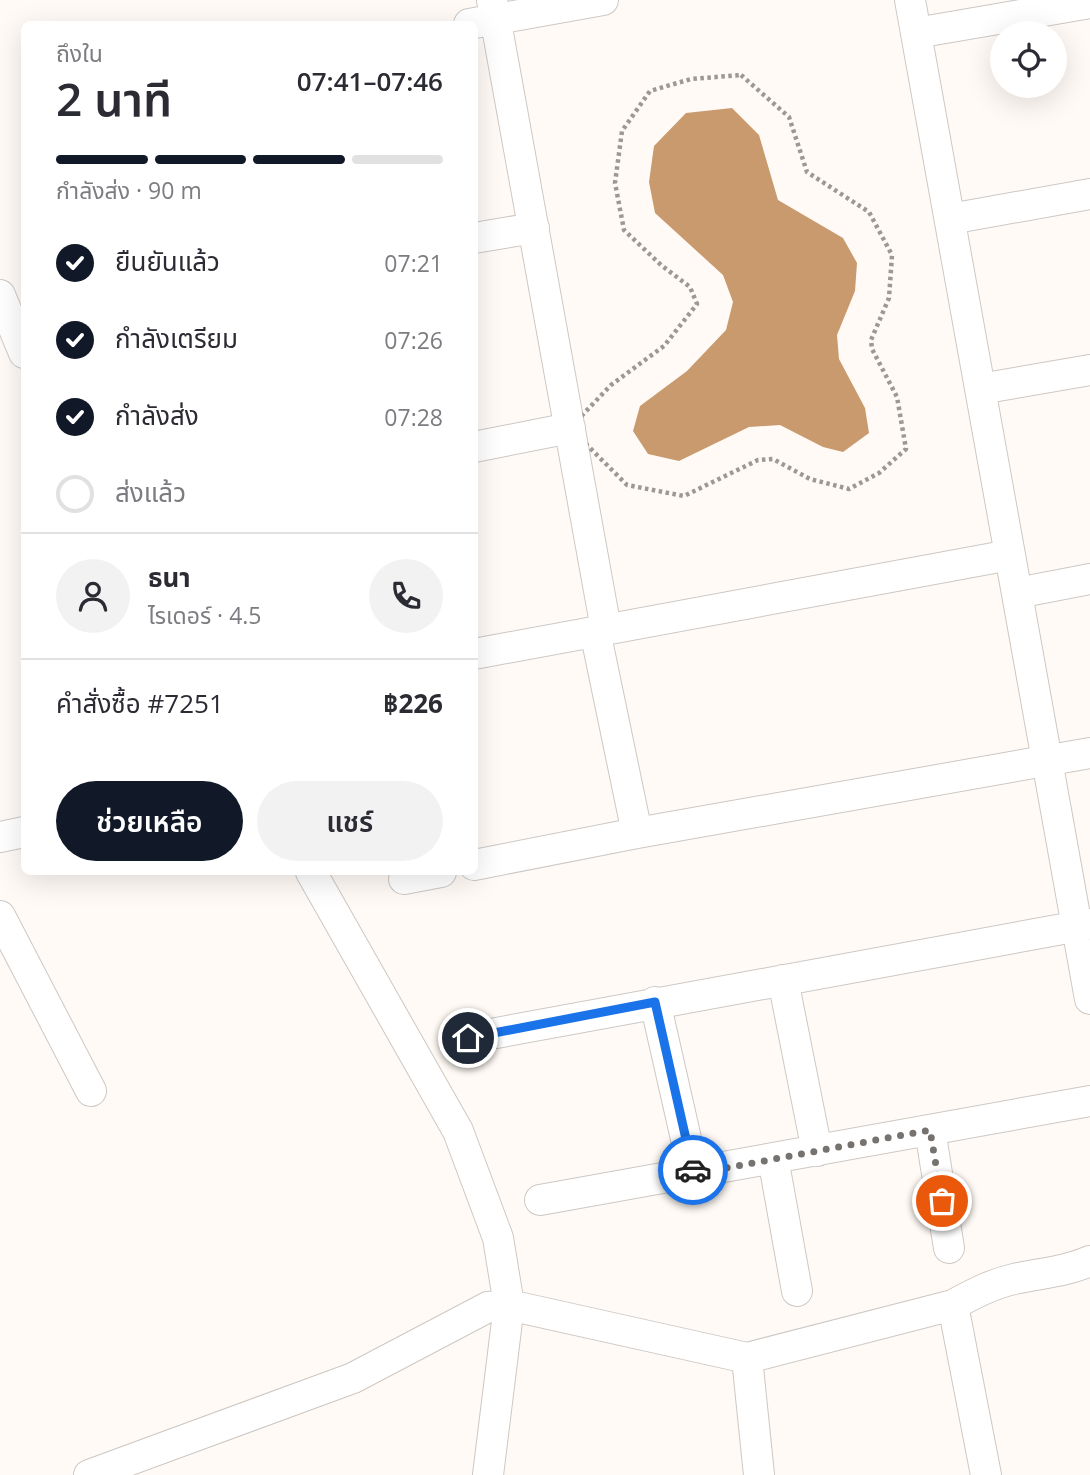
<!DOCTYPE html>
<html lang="th">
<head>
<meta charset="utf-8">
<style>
	body { margin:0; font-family:"Open Sans","Noto Sans Thai",sans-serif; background:#f2f2f3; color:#2b2b33; height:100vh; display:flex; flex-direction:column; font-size:26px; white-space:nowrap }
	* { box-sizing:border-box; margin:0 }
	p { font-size:23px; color:#7c7c81 }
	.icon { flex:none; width:38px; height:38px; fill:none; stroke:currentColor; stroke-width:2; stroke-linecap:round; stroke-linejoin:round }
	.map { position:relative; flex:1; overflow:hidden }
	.drawer { position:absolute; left:21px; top:21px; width:457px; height:854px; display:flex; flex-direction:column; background:#fff; border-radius:10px; box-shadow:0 7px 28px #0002 }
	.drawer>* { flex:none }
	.tools { position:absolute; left:990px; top:21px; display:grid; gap:14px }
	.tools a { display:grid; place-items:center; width:77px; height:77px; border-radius:50%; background:#fff; box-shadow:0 7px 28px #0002; font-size:35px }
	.pin { position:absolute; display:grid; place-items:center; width:60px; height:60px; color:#fff; margin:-30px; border:4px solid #fff; border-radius:50%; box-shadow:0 2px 7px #0007 }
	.courier { position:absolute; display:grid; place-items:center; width:70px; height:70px; margin:-35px; border:5px solid #1a73e8; border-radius:50%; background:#fff; color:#222; box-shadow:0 2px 9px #0007 }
	.headline em { font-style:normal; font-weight:600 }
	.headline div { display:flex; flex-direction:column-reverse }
	.headline { display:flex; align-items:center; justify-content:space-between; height:119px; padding:0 35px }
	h1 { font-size:46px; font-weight:600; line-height:52px }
	.bar { display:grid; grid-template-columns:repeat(4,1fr); gap:10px 7px; align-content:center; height:84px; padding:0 35px }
	.bar i { height:9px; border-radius:5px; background:#e1e1e2 }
	.bar .active { background:#111827 }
	.bar p { grid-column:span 4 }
	.line { display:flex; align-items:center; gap:18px; padding:0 35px; border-top:2px solid #e1e1e2 }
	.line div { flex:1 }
	.round { display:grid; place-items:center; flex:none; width:74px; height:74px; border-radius:37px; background:#f2f2f3 }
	ol { padding:0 35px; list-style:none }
	li { display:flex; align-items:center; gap:21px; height:77px }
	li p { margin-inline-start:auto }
	li .icon { padding:7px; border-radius:50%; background:#111827; color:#fff; stroke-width:4 }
	li:last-child { color:#7c7c81 }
	li i { width:38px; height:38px; border:4px solid #e1e1e2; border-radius:50% }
	.cta { display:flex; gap:14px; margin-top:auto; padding:14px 35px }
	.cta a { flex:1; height:80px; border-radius:42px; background:#111827; color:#fff; font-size:28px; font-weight:600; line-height:80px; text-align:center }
	.cta a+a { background:#f2f2f3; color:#2b2b33 }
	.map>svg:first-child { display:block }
</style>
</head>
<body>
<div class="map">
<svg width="1090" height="1475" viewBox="0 0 1090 1475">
	<rect width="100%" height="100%" fill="#fffaf5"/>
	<path fill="#c99a6e" d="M732,108L759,135L778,200L843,238L857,263L855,291L837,335L839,359L865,408L869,433L843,452L823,447L780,425L749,427L679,461L648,454L633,431L640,406L687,371L726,330L733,302L723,275L655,213L649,182L654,146L686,113Z"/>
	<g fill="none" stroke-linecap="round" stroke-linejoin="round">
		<defs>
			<path id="minor" d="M492,0L606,629
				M910,0L1090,999
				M469,24L603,0
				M916,33L1090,3
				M950,219L1090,194
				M474,238L534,228
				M0,295L24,353
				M980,389L1090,370
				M474,447L570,428
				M1017,593L1090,579
				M595,631L637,833
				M474,654L1010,555
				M0,837L24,832
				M474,865L637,833L1090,753
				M311,872L458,1131L498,1238L509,1305L488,1475
				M404,879L441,872
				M0,916L91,1091
				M783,980L817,1151
				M655,1002L694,1174
				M469,1038L1090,924
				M930,1130L949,1248
				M773,1158L797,1291
				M540,1200L1090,1101
				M953,1305C973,1294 992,1284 1014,1279C1041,1273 1065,1272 1090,1261
				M747,1358L759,1475
				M89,1475L353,1378L488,1307L509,1305L747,1358L953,1305L986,1475"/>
		</defs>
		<use href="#minor" stroke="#cdc8c4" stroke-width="32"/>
		<path stroke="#9c9895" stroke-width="4.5" stroke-dasharray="3.5 3.5" stroke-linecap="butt" d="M741,75L789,117L807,172L869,212L892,255L889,298L871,340L872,349L897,397L906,449L879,473L849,489L810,479L773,459L758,460L684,496L627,485L570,428L611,385L664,346L697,304L690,287L661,265L624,230L615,183L622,131L650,91L691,79Z"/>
		<use href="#minor" stroke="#fff" stroke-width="30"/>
	</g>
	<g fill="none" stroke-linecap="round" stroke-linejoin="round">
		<path stroke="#75726f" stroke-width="7" stroke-dasharray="0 12.6" d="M693,1170L694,1174L930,1130L942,1201"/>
		<path stroke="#1a73e8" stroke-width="9" d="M468,1038L655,1002L693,1170"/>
	</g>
</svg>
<div class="tools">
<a><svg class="icon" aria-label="locate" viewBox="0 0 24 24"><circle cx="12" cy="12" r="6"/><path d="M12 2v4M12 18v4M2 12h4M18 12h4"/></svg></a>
</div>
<div class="pin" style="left:942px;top:1201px;background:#ea580c"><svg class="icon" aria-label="bag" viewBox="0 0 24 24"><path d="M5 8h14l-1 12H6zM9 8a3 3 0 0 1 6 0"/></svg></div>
<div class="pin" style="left:468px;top:1038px;background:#1f2937"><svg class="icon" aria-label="home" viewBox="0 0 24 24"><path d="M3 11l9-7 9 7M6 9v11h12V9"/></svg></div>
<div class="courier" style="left:693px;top:1170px"><svg class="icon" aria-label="car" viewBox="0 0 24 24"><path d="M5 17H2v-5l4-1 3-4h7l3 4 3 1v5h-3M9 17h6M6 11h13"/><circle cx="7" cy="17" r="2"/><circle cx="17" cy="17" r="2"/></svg></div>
<section class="drawer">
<div class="headline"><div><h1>2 นาที</h1><p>ถึงใน</p></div><em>07:41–07:46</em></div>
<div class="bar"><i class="active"></i><i class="active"></i><i class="active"></i><i></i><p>กำลังส่ง · 90 m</p></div>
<ol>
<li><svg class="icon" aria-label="check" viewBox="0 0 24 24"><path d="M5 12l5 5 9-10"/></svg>ยืนยันแล้ว<p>07:21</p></li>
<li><svg class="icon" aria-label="check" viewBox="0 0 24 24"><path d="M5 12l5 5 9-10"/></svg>กำลังเตรียม<p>07:26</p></li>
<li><svg class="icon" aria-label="check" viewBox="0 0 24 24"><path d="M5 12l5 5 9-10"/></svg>กำลังส่ง<p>07:28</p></li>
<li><i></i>ส่งแล้ว</li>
</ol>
<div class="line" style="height:126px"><a class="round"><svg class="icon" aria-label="person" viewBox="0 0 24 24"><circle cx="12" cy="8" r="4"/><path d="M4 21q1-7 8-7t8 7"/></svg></a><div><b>ธนา</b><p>ไรเดอร์ · 4.5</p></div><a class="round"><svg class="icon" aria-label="phone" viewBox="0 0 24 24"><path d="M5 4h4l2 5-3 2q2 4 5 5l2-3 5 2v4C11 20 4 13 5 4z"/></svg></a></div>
<div class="line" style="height:91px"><div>คำสั่งซื้อ #7251</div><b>฿226</b></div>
<div class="cta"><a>ช่วยเหลือ</a><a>แชร์</a></div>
</section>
</div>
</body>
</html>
